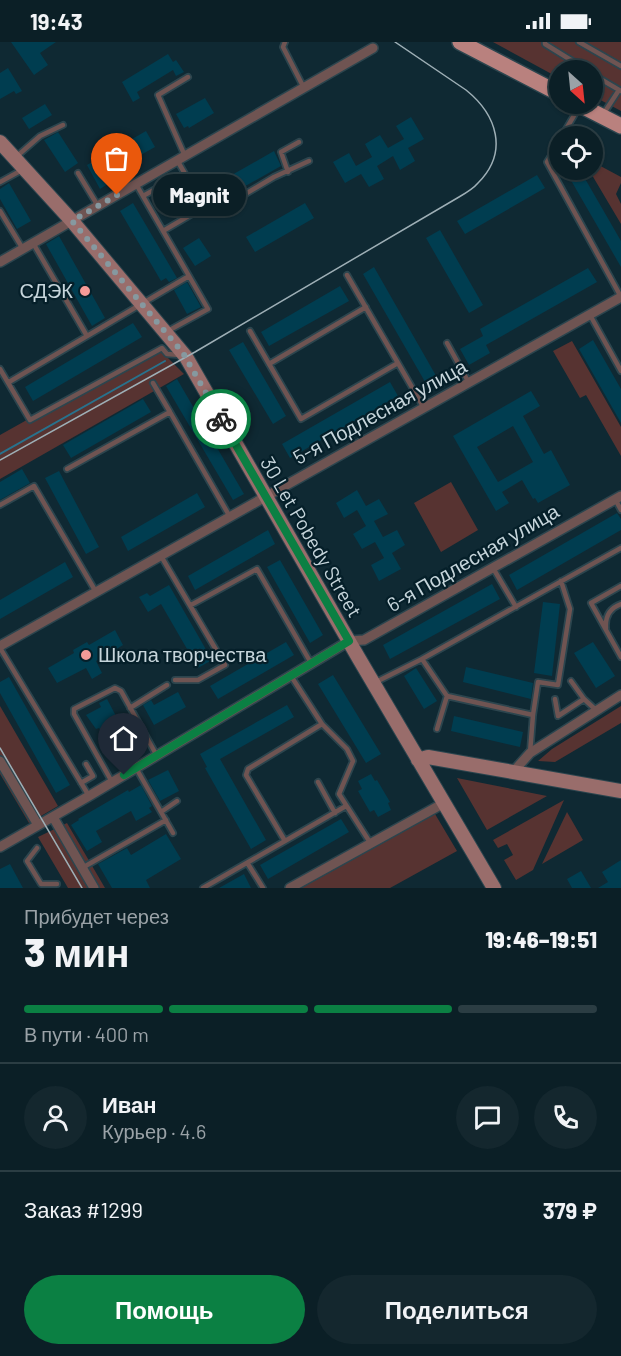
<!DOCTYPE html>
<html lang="ru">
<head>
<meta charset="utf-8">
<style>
	body { margin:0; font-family:Barlow,sans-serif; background:#14272e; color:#f1f3f6; height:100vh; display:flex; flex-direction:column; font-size:22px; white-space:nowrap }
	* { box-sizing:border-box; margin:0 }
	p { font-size:20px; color:#9aa2a7 }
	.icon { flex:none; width:33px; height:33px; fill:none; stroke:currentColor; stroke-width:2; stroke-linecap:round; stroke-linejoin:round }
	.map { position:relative; height:846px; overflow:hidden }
	.sheet { display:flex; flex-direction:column; background:#0b1f26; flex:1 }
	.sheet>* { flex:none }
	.needle { width:39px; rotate:153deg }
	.tools { position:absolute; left:549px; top:18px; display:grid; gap:12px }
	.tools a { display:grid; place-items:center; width:54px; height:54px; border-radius:50%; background:#0b1f26; box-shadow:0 2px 4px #0004,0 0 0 2px #2b3d43; font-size:30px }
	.pin { position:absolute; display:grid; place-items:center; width:51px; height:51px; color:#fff; margin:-62px -26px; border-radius:50% 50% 50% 0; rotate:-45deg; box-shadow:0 0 6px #0007 }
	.pin .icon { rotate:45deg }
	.courier { position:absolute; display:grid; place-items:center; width:60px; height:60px; margin:-30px; border:4px solid #0b8043; border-radius:50%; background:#fff; color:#222; box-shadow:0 2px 8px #0007 }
	.bubble { position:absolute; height:42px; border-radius:21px; background:#0b1f26; box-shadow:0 2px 4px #0004,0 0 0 2px #2b3d43; font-size:20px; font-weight:800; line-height:42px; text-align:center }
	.overview em { font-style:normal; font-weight:800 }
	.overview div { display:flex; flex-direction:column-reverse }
	.overview { display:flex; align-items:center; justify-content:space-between; height:102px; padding:0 24px }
	h1 { font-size:39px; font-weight:800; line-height:45px }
	.bar { display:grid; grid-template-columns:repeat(4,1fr); gap:9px 6px; align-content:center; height:72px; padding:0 24px }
	.bar i { height:8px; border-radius:4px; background:#2b3d43 }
	.bar .on { background:#0b8043 }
	.bar p { grid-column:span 4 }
	.line { display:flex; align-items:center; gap:15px; padding:0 24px; border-top:2px solid #2b3d43 }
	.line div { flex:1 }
	.round { display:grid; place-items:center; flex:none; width:63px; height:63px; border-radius:32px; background:#14272e }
	.action { display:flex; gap:12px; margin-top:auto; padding:12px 24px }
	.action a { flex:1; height:69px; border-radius:36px; background:#0b8043; color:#fff; font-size:24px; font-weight:800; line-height:69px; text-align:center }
	.action a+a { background:#14272e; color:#f1f3f6 }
	.status { display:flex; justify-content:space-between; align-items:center; height:42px; padding:0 30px; background:#0b1f26; direction:ltr }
	.status svg { height:16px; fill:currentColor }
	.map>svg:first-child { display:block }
</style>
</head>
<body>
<div class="status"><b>19:43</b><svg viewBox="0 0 49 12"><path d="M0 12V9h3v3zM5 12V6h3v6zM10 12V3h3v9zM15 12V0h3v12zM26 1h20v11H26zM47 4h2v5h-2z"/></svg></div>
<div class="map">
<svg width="621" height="846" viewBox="0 0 621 846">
	<rect width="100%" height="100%" fill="#0f2933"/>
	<path fill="#573331" d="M493,0H621V69L593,54L592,28H560L559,36Z
		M593,120L621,135V141L616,152L621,162V182L589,128H592Z
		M572,299L621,385V414L586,353L580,356L553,309Z
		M157,305L184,332L0,437V393Z
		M451,440L478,488L441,510L414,461Z
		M0,664L58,764L29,781L0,732Z
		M621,664V681L555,720L538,719L552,707Z
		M457,736L547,754L487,788Z
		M564,758L533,828L516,838L504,818L513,813L507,802L498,806L493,798Z
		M567,770L583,798L542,822Z
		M435,772L457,809L390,846H301Z
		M67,781L105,846H68L38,795Z"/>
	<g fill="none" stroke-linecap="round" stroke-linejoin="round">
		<path stroke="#28728d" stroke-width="2" d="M0,412L165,319"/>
	</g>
	<path fill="#003d50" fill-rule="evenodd" d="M11,0H56L40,11L48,23L34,33Z
		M168,12L173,20L176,18L184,30L176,34L173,28L137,50L140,56L133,60L122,40Z
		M8,26L22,49L16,52L14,49L0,57V31Z
		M205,56L214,71L189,86L188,84L184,86L176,72Z
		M45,62L52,73L29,87L22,76Z
		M411,75L424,97L408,106L415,119L400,128L393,114L377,124L384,137L369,145L361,132L345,141L333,120L349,111L356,124L372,115L365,102L380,93L388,106L404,97L396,84Z
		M146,89L155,105L121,124L125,131L100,147L87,123Z
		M58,90L78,121L65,130L44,98Z
		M274,109L281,124L224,156L216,142Z
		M565,128H580L621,199V225Z
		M537,133L545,146L465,192L457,179Z
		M9,141L31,179L17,187L0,157V147Z
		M133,161L177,236L169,240L166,236L161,239L120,169Z
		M305,161L314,176L255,210L246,195Z
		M440,188L483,263L469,271L426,196Z
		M59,194L105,276L92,284L46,202Z
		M199,196L211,214L195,224L183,206Z
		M374,225L439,339L428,345L363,232Z
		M588,226L597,240L486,303L490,311L469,323L460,307L483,294L480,287Z
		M187,240L201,265L187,272L174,248Z
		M340,244L349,259L269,304L261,290Z
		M133,281L142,295L33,359L25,345Z
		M593,298L621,347V381L579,307Z
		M243,300L286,374L273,382L229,308Z
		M177,337L244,452L233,458L166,344Z
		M390,340L398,354L290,416L282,402Z
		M531,349L540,364L523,374L544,412L551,408L570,443L538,461L535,456L533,457L522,438L502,450L509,461L496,469L453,394ZM513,384L533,420L498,440L477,405Z
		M143,357L151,370L71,416L63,403Z
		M22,427L30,441L0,458V440Z
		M59,429L99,505L86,512L45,436Z
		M357,448L366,464L379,457L388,472L374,479L383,495L397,488L405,503L392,511L401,527L379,539L371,523L384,516L375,500L362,507L353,492L366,484L357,468L344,476L336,461Z
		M197,451L205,465L128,509L121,495Z
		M617,471L621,477V488L517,548L509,533Z
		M268,488L275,502L195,548L188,534Z
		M280,518L323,593L310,601L267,525Z
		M65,520L73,535L0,577V558Z
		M492,542L500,557L390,617L383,603Z
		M169,543L212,618L198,626L161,562L148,570L139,555L147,551L150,554Z
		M543,560L560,562L552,634L534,631Z
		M115,588L123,603L115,608L113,605L101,612L103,615L96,619L102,631L92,637L86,626L57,641L48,626L74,611L73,608L87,600L89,603Z
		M286,600L294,613L218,657L210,644Z
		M593,600L615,634L596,646L574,611Z
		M466,625L533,641L531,657L463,640Z
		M416,626L437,659L424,667L404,634Z
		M333,633L381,712L366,721L318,642Z
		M9,635L70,743L56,751L0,651V640Z
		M178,650L186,665L154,683L143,663L151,658L154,663Z
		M107,657L116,674L122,671L136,696L121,704L123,706L114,711L99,686L96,687L86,673L101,665L99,661Z
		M287,663L294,675L220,717L266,798L251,807L205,726L207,725L200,712Z
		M454,674L523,690L520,705L451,689Z
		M168,728L179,749L160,759L148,738Z
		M371,732L375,739L377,738L390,760L388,761L391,768L378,775L374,768L370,770L358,749L362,747L358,739Z
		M141,743L152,764L149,766L152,770L136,779L131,769L96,789L102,800L87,809L71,783L79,778L78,777L128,748L129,750Z
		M341,777L349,790L268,837L260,823Z
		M166,792L181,817L146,838L150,846H112L98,822L127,806L131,813Z
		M621,818V846H598L608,840L602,830Z
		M10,822L23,846H0V827Z
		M581,829L591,846H572L567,837Z
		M244,832L251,846H219Z"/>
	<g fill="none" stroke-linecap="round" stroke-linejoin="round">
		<defs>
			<path id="lane" d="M285,0L283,5L304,46
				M545,0V2L587,28
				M579,0L621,24
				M592,32L621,49
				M604,71L619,48
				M562,94L579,65
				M560,99L547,120L621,255
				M185,114L158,53L188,35
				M16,115L40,94L63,83
				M177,118L203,163L220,167L274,135L309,119
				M288,130L281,110L299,100
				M78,131L98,164
				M0,140L22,128
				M136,142L208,267L166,290
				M143,154L170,139
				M0,169L23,207
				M163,189L192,172
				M33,201L87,294
				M347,233L424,366
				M590,273L621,329
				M250,289L301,377L398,321
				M447,301L469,341
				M269,322L366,265
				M0,327L30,378L162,306L167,312L180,313
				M9,340L189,234
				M153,341L170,370
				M67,427L170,370L230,475
				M615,457L621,468
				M0,463L34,444L96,550
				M161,514L225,623L198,638H175
				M493,526L516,565
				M621,544L591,561L621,615
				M191,563L257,527L311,621
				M606,586C605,574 610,566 621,562
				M0,606L89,754
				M291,634L322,682L347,707L353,719L339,752L371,802
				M571,639L584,657
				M376,640L422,617
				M447,654L533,673
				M555,657L558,674L584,657L597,669
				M130,666L167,643
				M437,687L447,654L422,617L621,506
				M530,711L533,673L538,640L558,643L570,567L561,539
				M136,726L173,791
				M112,740L74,672V667L115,646L121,649L157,714
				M318,740L335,771
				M81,741L93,734L86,722
				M161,770L177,759
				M285,799L346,764
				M37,806L27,819L41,842H57
				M248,822L263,846
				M82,826L166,778
				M203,846L285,799L246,733L248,727L322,682"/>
			<path id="street" d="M0,220L373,6
				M0,604L621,255
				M0,719L38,783
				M513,730L530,711L621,653
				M53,775L94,846
				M0,805L89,754L339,605L349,599L364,598L621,454
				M290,846L444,761"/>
			<path id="secondary" d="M0,100L72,179L186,315L358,615L494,846
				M418,718L428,715L621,749"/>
			<path id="primary" d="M460,0L560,52
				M578,62L621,84"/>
		</defs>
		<use href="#lane" stroke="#2c454e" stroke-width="8"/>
		<use href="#street" stroke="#2c454e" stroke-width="12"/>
		<use href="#secondary" stroke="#2c454e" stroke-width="16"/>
		<use href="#primary" stroke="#2c454e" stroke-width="18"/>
		<use href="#lane" stroke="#6f5452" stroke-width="4.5"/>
		<use href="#street" stroke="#6f5452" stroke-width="9"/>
		<use href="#secondary" stroke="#996d6b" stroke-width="14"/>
		<use href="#primary" stroke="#b9817e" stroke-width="15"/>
		<path stroke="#9eafb6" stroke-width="1.5" d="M0,418L195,310L459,155C466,151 473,147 478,141C509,110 497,73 466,48L395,0
			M0,706L82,846"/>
	</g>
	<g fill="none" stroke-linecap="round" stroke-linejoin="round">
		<path stroke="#8699a0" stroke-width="6" stroke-dasharray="0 10.8" d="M117,153L72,179L183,311L221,377"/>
		<path stroke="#0b8043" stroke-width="8" d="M124,733L349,599L221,377"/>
	</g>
	<g fill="#f59b98" stroke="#051f29" stroke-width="2">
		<circle cx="85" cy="249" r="6"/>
		<circle cx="86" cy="613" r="6"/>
	</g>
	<g text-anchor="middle" stroke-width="4.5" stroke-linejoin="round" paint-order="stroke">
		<g font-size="20" fill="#c6d5db" stroke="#051f29" text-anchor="end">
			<text x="73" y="256">СДЭК</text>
			<text x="98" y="620" text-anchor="start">Школа творчества</text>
		</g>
		<g font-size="20" fill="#c6d5db" stroke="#051f29">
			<text transform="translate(380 370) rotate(-29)" y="7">5-я Подлесная улица</text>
			<text transform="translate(311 495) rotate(60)" y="7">30 Let Pobedy Street</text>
			<text transform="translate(473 516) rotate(-30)" y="7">6-я Подлесная улица</text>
		</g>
	</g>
</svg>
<div class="tools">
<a><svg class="needle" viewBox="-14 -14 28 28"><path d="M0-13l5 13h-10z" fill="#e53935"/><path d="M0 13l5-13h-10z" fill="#9aa2a7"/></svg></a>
<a><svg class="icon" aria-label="locate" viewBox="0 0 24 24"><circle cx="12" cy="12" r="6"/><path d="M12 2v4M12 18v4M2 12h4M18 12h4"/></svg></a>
</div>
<div class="pin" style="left:117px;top:153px;background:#ea580c"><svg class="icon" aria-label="bag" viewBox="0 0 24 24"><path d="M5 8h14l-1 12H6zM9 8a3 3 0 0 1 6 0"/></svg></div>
<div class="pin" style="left:124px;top:733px;background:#1f2937"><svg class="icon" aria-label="home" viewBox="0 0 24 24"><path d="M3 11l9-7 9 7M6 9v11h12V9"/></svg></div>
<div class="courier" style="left:221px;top:377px"><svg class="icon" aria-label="bike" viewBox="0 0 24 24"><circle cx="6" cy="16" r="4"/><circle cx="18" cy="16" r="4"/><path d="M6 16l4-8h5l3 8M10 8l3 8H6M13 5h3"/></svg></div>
<div class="bubble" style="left:153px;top:132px;width:93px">Magnit</div>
</div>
<section class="sheet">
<div class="overview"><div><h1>3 мин</h1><p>Прибудет через</p></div><em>19:46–19:51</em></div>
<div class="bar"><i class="on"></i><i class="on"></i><i class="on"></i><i></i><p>В пути · 400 m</p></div>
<div class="line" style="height:108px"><a class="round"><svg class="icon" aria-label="person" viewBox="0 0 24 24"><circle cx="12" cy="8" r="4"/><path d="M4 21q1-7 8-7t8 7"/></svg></a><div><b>Иван</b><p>Курьер · 4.6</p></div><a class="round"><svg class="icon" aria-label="chat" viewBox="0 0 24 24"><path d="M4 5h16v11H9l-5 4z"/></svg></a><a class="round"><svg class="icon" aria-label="phone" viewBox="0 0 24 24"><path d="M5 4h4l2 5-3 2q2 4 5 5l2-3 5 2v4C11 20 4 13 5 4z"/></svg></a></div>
<div class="line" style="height:78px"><div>Заказ #1299</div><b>379 ₽</b></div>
<div class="action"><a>Помощь</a><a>Поделиться</a></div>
</section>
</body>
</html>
